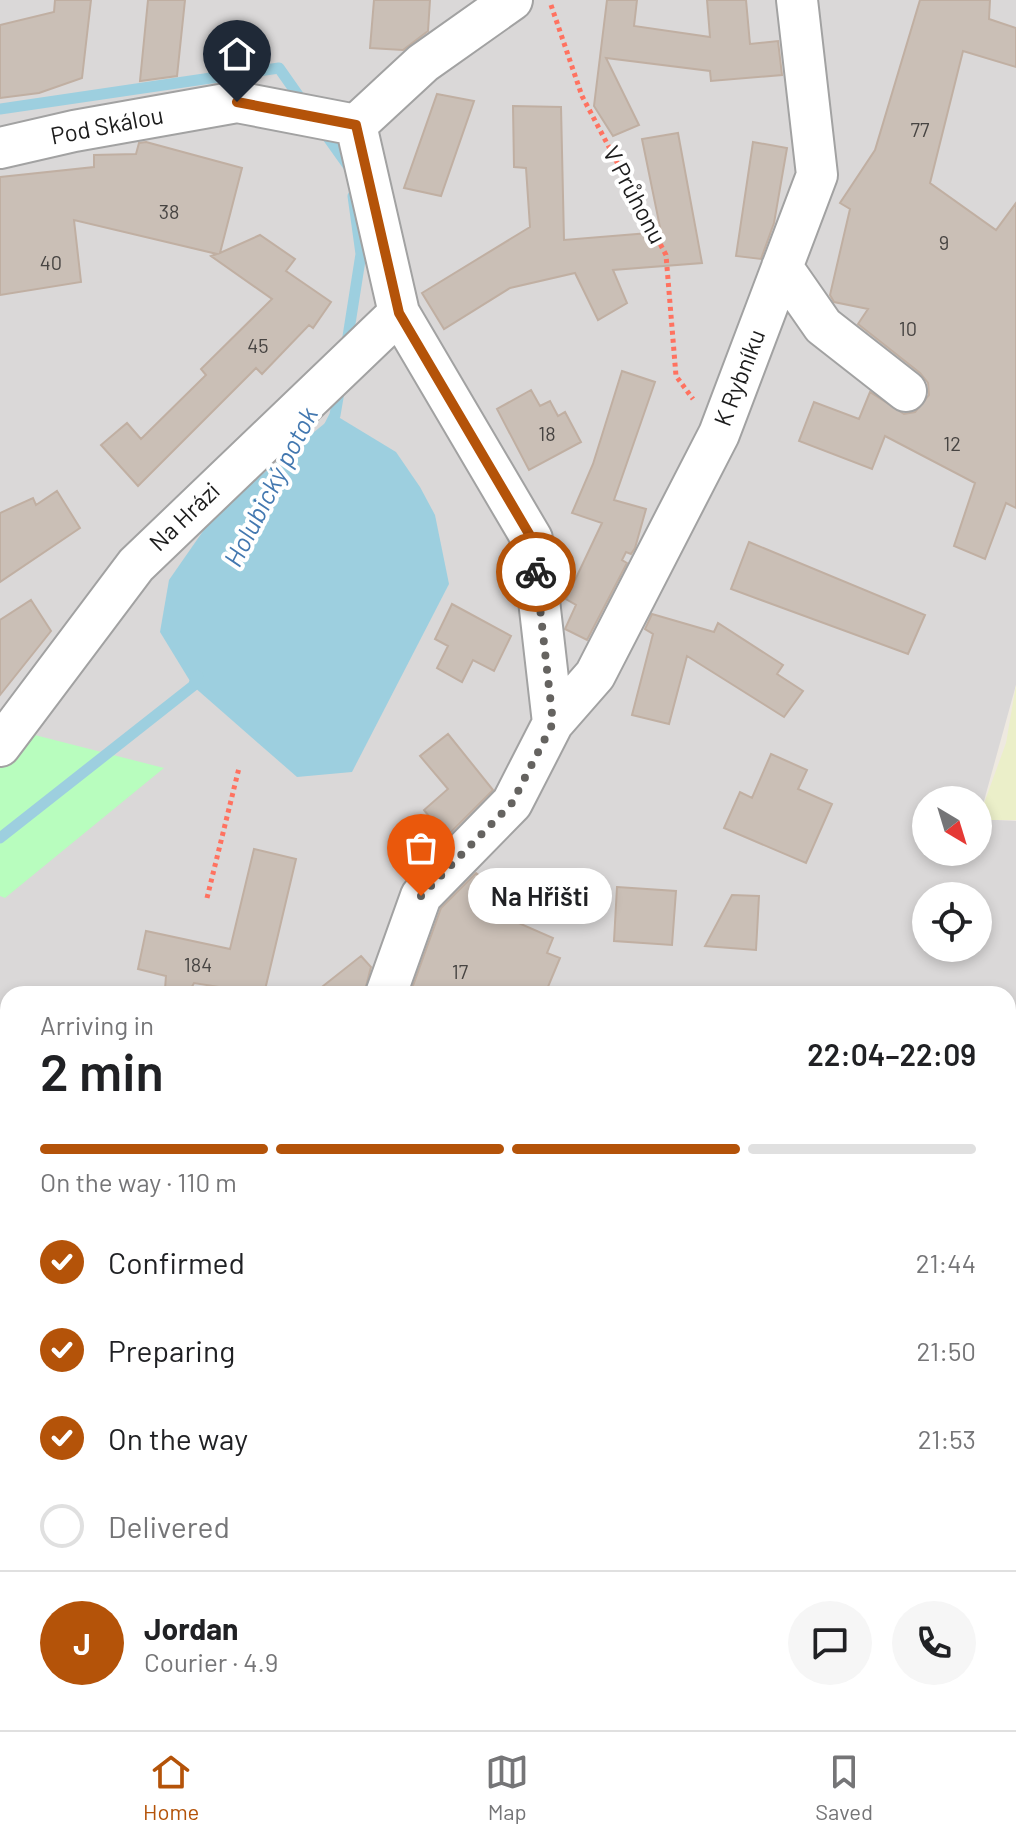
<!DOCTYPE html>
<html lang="en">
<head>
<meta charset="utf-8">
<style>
	body { margin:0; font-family:Barlow,sans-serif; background:#f6f6f6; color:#202124; height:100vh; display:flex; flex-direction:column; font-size:30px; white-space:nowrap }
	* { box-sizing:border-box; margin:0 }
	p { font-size:26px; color:#757577 }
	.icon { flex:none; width:44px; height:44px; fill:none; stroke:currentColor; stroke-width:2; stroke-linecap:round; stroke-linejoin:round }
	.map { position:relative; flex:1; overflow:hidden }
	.drawer { position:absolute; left:0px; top:986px; width:1016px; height:744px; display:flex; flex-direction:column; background:#fff; border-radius:24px 24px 0 0; box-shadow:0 4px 12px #0003 }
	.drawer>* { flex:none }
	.needle { width:52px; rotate:142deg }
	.tools { position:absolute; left:912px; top:786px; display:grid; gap:16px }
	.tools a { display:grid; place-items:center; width:80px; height:80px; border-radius:50%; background:#fff; box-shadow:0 4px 12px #0003; font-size:40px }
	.pin { position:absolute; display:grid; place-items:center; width:68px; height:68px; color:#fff; margin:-82px -34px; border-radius:50% 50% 50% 0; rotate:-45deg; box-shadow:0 0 8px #0007 }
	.pin .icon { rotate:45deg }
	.courier { position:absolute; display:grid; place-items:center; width:80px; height:80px; margin:-40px; border:6px solid #b45309; border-radius:50%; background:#fff; color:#222; box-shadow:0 2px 10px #0007 }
	.bubble { position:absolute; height:56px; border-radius:28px; background:#fff; box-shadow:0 4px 12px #0003; font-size:26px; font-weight:600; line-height:56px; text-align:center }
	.head em { font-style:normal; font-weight:600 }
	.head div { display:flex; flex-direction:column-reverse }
	.head { display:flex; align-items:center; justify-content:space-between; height:136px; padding:0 40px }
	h1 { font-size:52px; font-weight:600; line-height:60px }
	.bar { display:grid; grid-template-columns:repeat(4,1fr); gap:12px 8px; align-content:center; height:96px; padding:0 40px }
	.bar i { height:10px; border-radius:6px; background:#e0e0e0 }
	.bar .selected { background:#b45309 }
	.bar p { grid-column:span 4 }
	.line { display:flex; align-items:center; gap:20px; padding:0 40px; border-top:2px solid #e0e0e0 }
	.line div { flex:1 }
	.round { display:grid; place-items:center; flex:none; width:84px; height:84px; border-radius:42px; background:#f6f6f6 }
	ol { padding:0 40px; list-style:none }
	li { display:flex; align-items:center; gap:24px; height:88px }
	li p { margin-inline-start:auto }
	li .icon { padding:8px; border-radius:50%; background:#b45309; color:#fff; stroke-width:4 }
	li:last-child { color:#757577 }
	li i { width:44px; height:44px; border:4px solid #e0e0e0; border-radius:50% }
	.tabs { display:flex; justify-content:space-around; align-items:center; height:112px; border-top:2px solid #e0e0e0; background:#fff; font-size:22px; color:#757577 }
	.tabs a { display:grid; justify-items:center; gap:4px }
	.tabs .selected { color:#b45309 }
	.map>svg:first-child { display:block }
</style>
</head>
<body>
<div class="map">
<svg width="1016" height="1730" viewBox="0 0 1016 1730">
	<rect width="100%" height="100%" fill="#eee9e0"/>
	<path fill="#dad8d8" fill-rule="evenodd" d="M0,0H1016V685L979,819L1016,821V1730H654L656,1722H1008V994H8V1722H404L397,1730H0ZM926,800H978V852H926ZM926,896H978V948H926Z"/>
	<path fill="#ebefc9" d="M1016,685V820H978L1006,743Z
		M478,1722H630L627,1730H479Z"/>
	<path fill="#b8fdbe" d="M23,732L164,768L5,898L0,896V766Z"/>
	<path fill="#78e3bb" d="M0,1013L8,1016V1598L0,1596Z"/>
	<path fill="#9dcfdf" d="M335,415L396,452L420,487L435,515L449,584L352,772L297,777L193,686L160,632L169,580L217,511Z"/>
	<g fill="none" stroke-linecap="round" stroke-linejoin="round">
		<path stroke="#9dcfdf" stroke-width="11" d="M0,109L279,68L305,105
			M322,129L349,167
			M346,349L361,254L353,196
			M329,427L335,415L340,386
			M0,838L193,686L198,676"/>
	</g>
	<path fill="#cabfb6" stroke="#c0afa2" stroke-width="2" d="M55,0H91L82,78L39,93L0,98V25L54,12Z
		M148,0H185L177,76L140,81Z
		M374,0H430L428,31L403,50L370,48Z
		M607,0H637L634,26L710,37L707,0H746L750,44L778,41L782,75L711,81L710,71L606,58L639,125L613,136L594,106Z
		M920,0H990L989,19L1016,28V67L963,51L930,183L996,230L1016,203V508L1006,503L985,559L954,546L975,483L885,436L872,469L799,441L814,402L859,419L870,392L904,414L915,412L929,395L928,383L920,373L858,324L868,309L834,302L830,295L850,209L840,203L875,150Z
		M437,94L474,101L441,196L404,188Z
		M513,106L561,107L564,240L661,232L642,139L678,133L702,263L613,270L627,303L598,320L575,273L510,288L444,329L422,293L530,227L526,168L514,167Z
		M146,142L242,168L220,253L260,235L295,259L286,271L331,302L313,328L309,325L262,374L256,368L138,486L101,445L127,423L141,439L206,375L201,369L272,299L211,256L217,254L74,220L81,282L0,295V177L94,167V155L136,154L139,143Z
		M753,142L787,148L774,223L761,259L736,256Z
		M622,371L655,382L614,500L646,509L635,548L631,554L626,552L622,560L627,563L587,640L565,629L576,605L566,599L602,523L572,513L593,464Z
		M531,390L540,406L550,401L558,416L565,412L581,442L529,470L497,409Z
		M57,491L80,528L0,582V513L33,498L36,505Z
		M749,542L925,615L908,654L731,589Z
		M31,600L51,631L0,695V620Z
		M452,604L511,636L494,671L473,660L462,682L437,668L448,646L435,639Z
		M652,614L714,632L718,623L783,665L777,674L803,691L784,717L687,656L669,724L632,715L653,634L645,629Z
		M448,734L493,790L446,837L424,810L448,789L420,756Z
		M771,754L807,770L798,789L832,804L806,863L724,828L740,792L752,798Z
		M254,849L296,859L264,994L194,983L188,994L165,989L166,976L138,969L146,931L230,949Z
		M476,873L503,894L491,911L553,938L547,953L560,958L545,994H410L441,908Z
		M617,887L676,891L672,945L614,941Z
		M732,895L759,896L756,950L705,946Z
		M361,956L371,967L364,994H313Z"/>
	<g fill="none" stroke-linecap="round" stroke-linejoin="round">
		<defs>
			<path id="minor" d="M356,125L399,313L532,539L553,723
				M356,125L423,63L512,0
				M0,148L74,131L237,102L356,125
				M782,267L823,326L906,391
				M0,746L136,565L399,313
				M386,994L421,896L512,803L553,723L595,675L719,434L817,175L797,0
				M1008,1213L1016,1169
				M1008,1693L1016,1696"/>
		</defs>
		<use href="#minor" stroke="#a2a2a2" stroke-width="44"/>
		<path stroke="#ff7260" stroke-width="5" stroke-dasharray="4 4" stroke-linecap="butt" d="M551,5L582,96L666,255L676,376L693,399
			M207,898L239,768"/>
		<use href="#minor" stroke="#fff" stroke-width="40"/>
	</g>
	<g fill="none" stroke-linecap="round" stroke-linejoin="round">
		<path stroke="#656360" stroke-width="8" stroke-dasharray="0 14.4" d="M421,896L512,803L553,723L536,572"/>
		<path stroke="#b45309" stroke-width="10" d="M237,102L356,125L399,313L532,539L536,572"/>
	</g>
	<g text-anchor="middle" stroke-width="8" stroke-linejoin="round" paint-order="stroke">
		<g font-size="20" fill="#474442">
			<text x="920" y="137">77</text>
			<text x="169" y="219">38</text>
			<text x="944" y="250">9</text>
			<text x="51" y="270">40</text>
			<text x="908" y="336">10</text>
			<text x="258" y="353">45</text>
			<text x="547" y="441">18</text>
			<text x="952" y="451">12</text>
			<text x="198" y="972">184</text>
			<text x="460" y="979">17</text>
		</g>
		<g font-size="24" fill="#1b1b1b" stroke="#fff">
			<text transform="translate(107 126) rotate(-11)" y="8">Pod Skálou</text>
			<text transform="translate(634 195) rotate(62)" y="8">V Průhonu</text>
			<text transform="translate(740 378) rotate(-69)" y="8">K Rybníku</text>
			<text transform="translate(185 517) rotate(-44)" y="8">Na Hrázi</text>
		</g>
		<g font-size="26" font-style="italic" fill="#4378b0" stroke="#fff">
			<text transform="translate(271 487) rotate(-63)" y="9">Holubický potok</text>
		</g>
	</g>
</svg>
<div class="tools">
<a><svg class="needle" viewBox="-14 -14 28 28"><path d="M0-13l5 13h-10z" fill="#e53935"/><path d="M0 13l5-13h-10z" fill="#757577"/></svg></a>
<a><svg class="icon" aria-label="locate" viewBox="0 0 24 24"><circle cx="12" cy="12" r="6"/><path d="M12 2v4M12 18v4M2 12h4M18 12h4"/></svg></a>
</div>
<div class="pin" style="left:421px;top:896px;background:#ea580c"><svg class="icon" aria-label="bag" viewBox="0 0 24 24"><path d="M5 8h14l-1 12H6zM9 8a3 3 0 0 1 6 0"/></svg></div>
<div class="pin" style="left:237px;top:102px;background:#1f2937"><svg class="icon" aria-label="home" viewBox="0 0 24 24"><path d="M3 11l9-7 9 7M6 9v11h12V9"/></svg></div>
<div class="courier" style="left:536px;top:572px"><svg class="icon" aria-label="bike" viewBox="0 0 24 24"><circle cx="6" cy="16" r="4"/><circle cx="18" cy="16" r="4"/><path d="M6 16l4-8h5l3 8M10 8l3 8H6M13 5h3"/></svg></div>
<div class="bubble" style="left:468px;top:868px;width:144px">Na Hřišti</div>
<section class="drawer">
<div class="head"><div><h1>2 min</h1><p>Arriving in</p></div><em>22:04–22:09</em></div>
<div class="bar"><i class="selected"></i><i class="selected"></i><i class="selected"></i><i></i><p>On the way · 110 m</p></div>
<ol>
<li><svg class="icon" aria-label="check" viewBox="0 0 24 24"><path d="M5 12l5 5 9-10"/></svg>Confirmed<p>21:44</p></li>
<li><svg class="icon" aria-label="check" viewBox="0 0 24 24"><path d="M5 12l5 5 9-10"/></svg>Preparing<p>21:50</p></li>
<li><svg class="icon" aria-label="check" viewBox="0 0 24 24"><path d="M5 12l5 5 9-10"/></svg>On the way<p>21:53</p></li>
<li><i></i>Delivered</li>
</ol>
<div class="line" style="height:144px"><b class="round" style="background:#b45309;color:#fff">J</b><div><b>Jordan</b><p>Courier · 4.9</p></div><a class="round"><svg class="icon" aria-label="chat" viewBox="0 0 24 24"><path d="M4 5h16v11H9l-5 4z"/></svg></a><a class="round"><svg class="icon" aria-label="phone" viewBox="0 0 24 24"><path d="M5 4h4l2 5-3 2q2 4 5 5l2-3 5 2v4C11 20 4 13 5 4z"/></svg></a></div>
</section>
</div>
<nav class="tabs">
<a class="selected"><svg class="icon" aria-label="home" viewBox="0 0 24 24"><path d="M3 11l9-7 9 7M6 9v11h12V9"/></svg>Home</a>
<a><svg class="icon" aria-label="map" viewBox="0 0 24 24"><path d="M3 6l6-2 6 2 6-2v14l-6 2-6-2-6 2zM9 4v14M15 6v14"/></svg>Map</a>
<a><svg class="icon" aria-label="saved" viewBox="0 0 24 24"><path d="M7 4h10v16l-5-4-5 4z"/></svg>Saved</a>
</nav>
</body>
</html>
